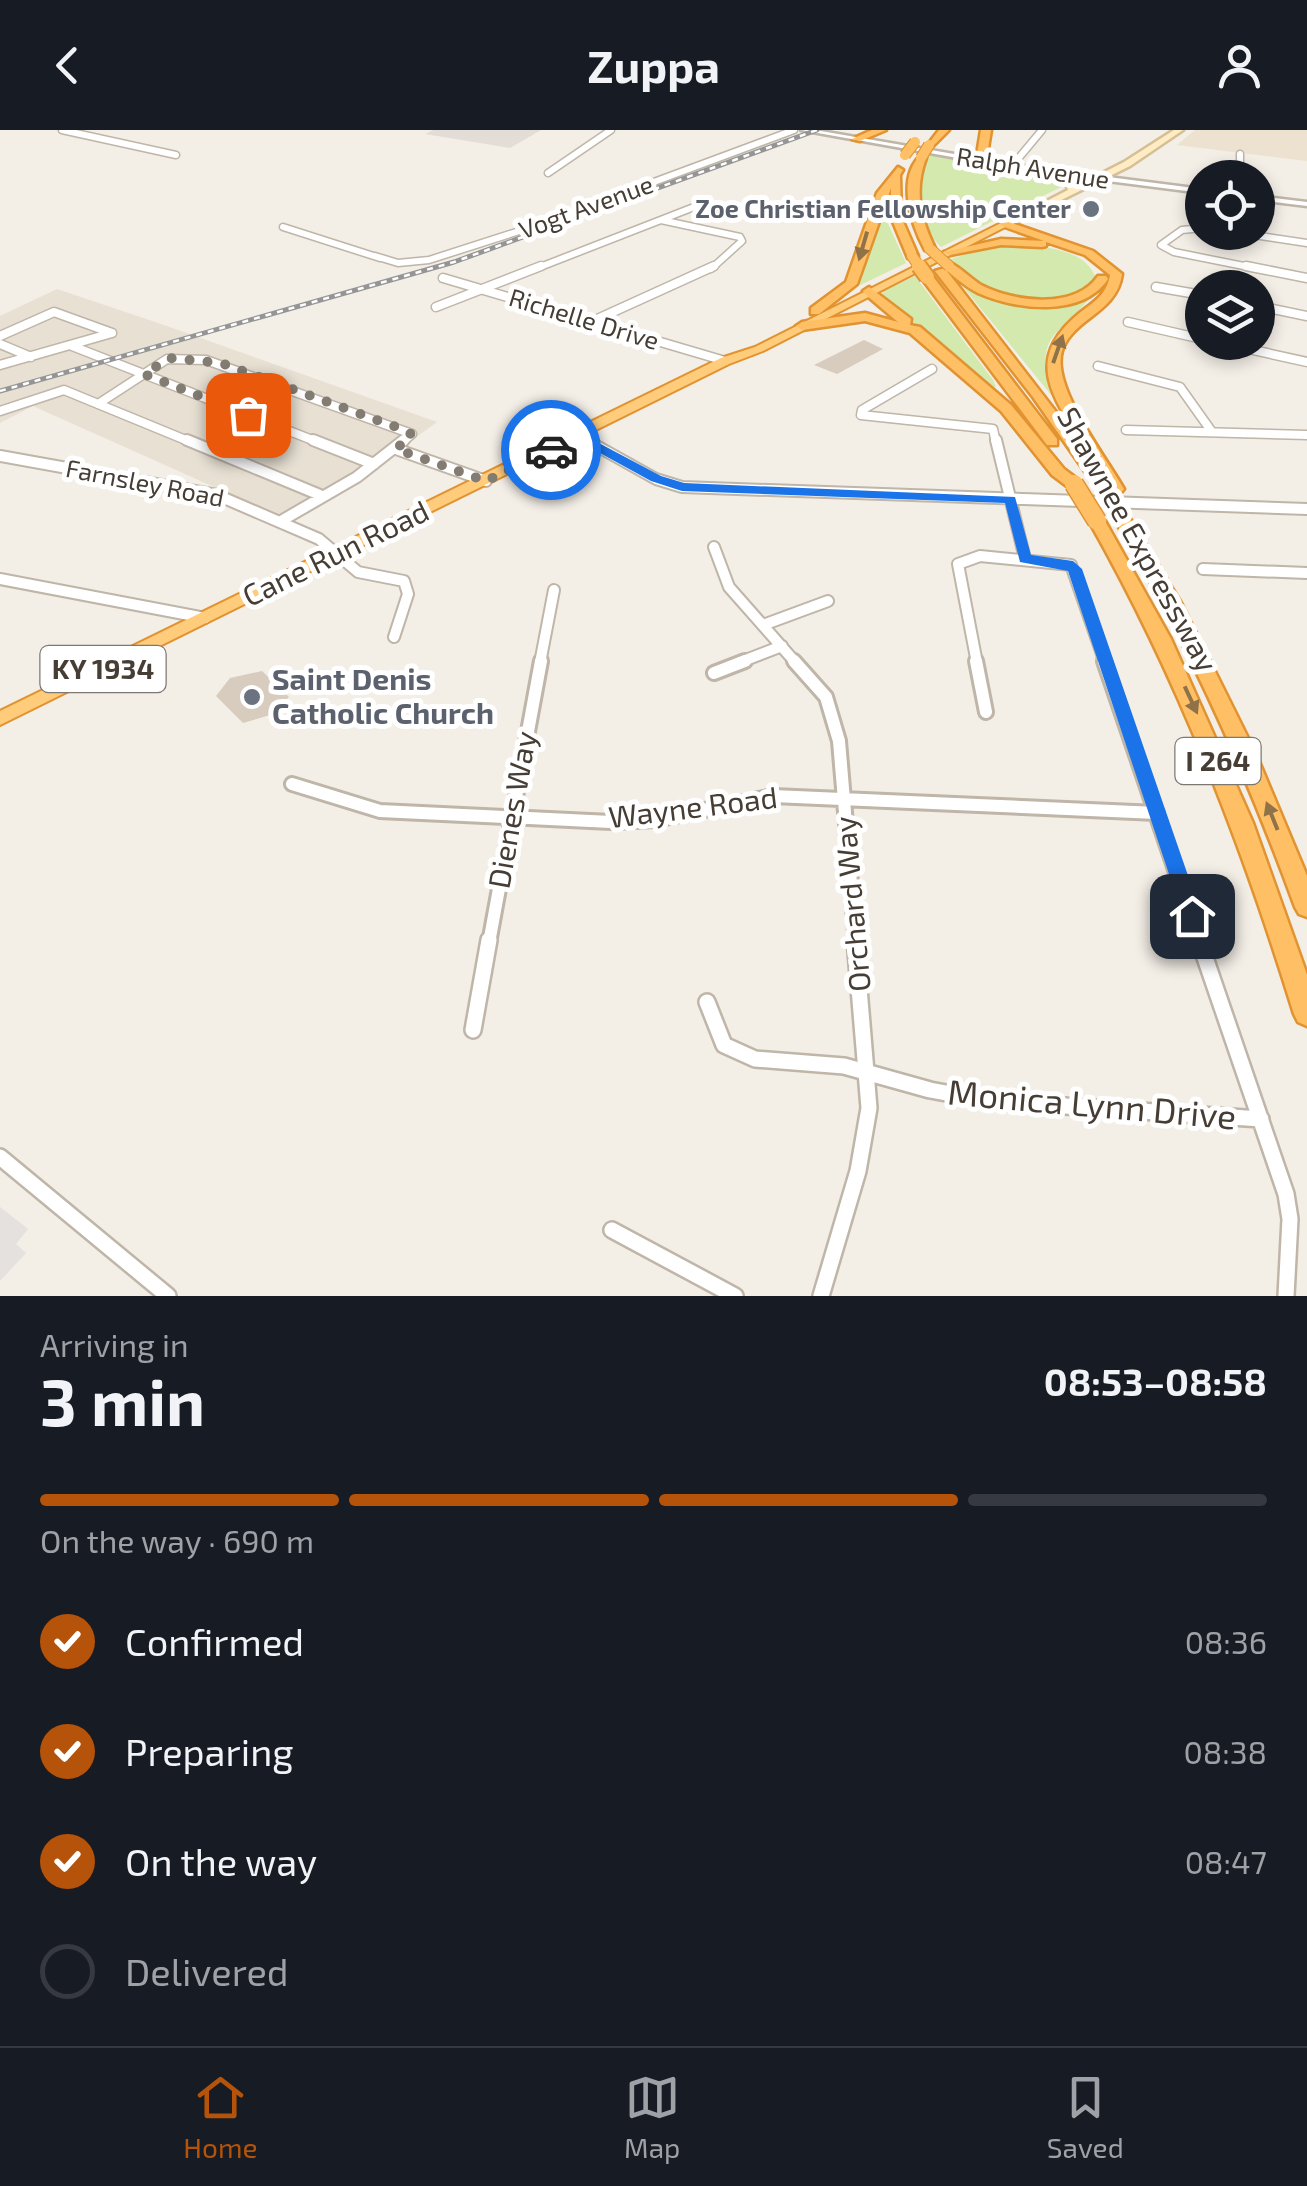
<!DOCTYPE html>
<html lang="en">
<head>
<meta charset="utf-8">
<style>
	body { margin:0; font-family:"Exo 2",sans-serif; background:#20242c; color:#f1f3f6; height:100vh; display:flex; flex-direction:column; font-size:38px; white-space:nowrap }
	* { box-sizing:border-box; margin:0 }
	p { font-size:32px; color:#9ea1a6 }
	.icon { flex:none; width:55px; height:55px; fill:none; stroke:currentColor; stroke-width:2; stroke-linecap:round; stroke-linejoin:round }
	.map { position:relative; height:1166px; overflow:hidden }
	.panel { display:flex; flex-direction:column; background:#171b24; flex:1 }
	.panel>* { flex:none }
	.tools { position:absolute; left:1185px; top:30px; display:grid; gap:20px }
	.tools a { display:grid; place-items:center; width:90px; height:90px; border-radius:50%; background:#171b24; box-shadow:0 5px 15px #0003; font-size:50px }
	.pin { position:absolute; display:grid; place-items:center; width:85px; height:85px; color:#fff; margin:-42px; border-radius:20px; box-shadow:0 5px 15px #0006 }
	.courier { position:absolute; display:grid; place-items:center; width:100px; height:100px; margin:-50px; border:8px solid #1a73e8; border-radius:50%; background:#fff; color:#222; box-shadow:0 2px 12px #0007 }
	.head em { font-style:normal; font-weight:700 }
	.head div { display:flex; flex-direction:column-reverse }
	.head { display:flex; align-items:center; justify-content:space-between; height:170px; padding:0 40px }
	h1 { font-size:65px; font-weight:700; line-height:75px }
	.bar { display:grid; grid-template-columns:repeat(4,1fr); gap:15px 10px; align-content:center; height:120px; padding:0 40px }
	.bar i { height:12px; border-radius:8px; background:#363941 }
	.bar .current { background:#b45309 }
	.bar p { grid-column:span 4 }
	ol { padding:0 40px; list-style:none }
	li { display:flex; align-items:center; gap:30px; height:110px }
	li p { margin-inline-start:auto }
	li .icon { padding:10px; border-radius:50%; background:#b45309; color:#fff; stroke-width:4 }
	li:last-child { color:#9ea1a6 }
	li i { width:55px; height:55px; border:5px solid #363941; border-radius:50% }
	header { display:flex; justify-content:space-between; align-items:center; height:130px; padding:0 40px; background:#171b24; font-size:45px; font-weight:700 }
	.tabs { display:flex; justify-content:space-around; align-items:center; height:140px; border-top:2px solid #363941; background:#171b24; font-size:28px; color:#9ea1a6 }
	.tabs a { display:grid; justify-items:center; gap:5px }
	.tabs .current { color:#b45309 }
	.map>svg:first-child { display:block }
</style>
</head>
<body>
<header><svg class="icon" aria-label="back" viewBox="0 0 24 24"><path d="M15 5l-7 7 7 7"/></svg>Zuppa<svg class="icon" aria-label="person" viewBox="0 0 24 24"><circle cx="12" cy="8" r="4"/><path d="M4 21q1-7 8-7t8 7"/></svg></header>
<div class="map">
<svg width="1307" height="1166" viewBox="0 0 1307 1166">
	<rect width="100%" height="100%" fill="#f3eee6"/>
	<path fill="#e7e0d3" d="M57,159L164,195L437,292L358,350L288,390L33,276L0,293V186Z"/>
	<path fill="#e2ddd7" d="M433,0H541L510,18L425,4Z"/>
	<path fill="#ede2cf" d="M1195,0H1307V31L1177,15Z"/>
	<path fill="#d3e9ad" d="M929,25L1055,46L1067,54L941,117C917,95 914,52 929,25Z
		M877,85H884L906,133L850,160Z
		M994,115C1025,116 1084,112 1096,149L1091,158C1030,181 997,170 948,130Z
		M915,146L993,250L996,257H989L882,166L883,161Z
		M956,148C998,172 1042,173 1089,169C1054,210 1035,204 1052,266Z"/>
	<path fill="#e4e1de" d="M0,1077L28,1099L16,1114L26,1123L0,1151Z"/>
	<path fill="#d8ccbe" d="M864,210L883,219L837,244L814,235Z
		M262,541L289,567L270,585L243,593L216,566L230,548Z"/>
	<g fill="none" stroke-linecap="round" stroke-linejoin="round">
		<defs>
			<path id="minor-far4" d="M62,0L176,25
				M1240,24V48
				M1012,36L1042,0
				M548,43L611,0
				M661,90L740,107L742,111L711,139
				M283,97L380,128
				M1202,98L1182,100L1161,115L1174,122L1259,139
				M1233,102L1307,113
				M375,126L398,133L429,130L538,95L794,0
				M535,139L694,77"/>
			<path id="minor-far3" d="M1246,136L1307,148
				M443,148L725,231
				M1156,157L1202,165
				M1258,176L1307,186
				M436,177L541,136
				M593,191L714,136
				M1128,192L1202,209
				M0,206L54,182L112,203
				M1217,212L1307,232
				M0,214L31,227
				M72,216L320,313
				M0,235L112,203
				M1098,236L1180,257L1212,302
				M932,239L862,280L861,285L993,299L996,313
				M98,274L167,229L206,230L412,304L401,313
				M0,281L64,260L193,313
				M1126,300L1307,305
				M578,306L590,313"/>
			<path id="minor-far2" d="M187,310L320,365
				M313,310L374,334
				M586,310L656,349L682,357L1307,379
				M996,310L1025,429
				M396,319L486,351
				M0,326L217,365L319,409L358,442L404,451L408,464L394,507
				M281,391L357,347L404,310
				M714,417L729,457L796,533
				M1203,439L1307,443
				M0,449L205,488
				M763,495L828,471
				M540,533L554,460
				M738,533L782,516
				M977,533L958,434L980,426L1071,435L1105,533"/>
			<path id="minor-far1" d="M794,531L826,567L839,611L856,813
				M976,531L986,582
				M1104,531L1200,813
				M714,543L745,531
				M292,654L380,681L611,692L655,690L773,666L1157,683
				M489,813L541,531"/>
			<path id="minor" d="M1199,810L1286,1064L1290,1089L1286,1166
				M707,872L724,915L755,929L844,936L930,960L989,971L1261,989
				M473,900L489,810
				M0,1027L168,1166
				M612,1100L735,1166
				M821,1166L858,1041L869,978L855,810"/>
			<path id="tertiary" d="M801,0H815L1030,37L1202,59V63L1030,41Z
				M1258,66L1307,72V76L1258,70Z"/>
			<path id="secondary" d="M1174,0H1183L1130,36L1009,96L1002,94L1068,60L1065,51L1049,44V40L1072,48L1075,57L1124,32Z"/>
			<path id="trunk" d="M1003,92L1011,94L763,221L729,234L0,595V581L721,228L755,217Z"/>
			<path id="motorway" d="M872,0H886L860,11L852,9Z
				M939,0H949L932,17H926Z
				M981,0H991L986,31L981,34L976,31Z
				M921,25L926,28C914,60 920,88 935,118L929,121L925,120C911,94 896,48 921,25Z
				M898,37L903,40L900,45L901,87L918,126L908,128L891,87V58L857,154L819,184H811V178L846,152L877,63Z
				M1006,91L1093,121L1122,144C1119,167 1103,178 1086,191C1076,199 1066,208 1062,221C1051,257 1106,327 1124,359L1115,370H1103L1101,367L1108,359L1098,342L1086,343L1033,267L935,141L945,138V133L949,132C961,138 970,148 981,155C1014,172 1075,180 1098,146H1106L1108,149C1082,188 1016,180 978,163C966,157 956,148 946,140L1084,318C1052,264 1022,229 1082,181C1096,171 1107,163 1110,145L1085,125L1046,112V116L1042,117L1001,115L950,125L944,122L1001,109L1044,111L1002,96L1000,94Z
				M923,144H931L1057,309V315H1047L923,150Z
				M869,157L911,189L910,195L920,197L1011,275L1064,339L1080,351V357H1068L1052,345L1001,281L910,203L865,191L802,200L796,196L802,192L865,183L898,192L865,164L863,161Z
				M1115,372L1123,377L1181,473L1255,622L1307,746V787L1299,784L1295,777C1244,637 1184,504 1107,377Z
				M1097,386L1105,391L1171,509L1253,693L1307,845V896L1298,892L1294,884C1241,712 1178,548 1089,391Z"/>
		</defs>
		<use href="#minor-far4" stroke="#bfb5a8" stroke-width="9"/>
		<use href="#minor-far3" stroke="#bfb5a8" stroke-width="11"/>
		<use href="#minor-far2" stroke="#bfb5a8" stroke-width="14"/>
		<use href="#minor-far1" stroke="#bfb5a8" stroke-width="18"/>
		<use href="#minor" stroke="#bfb5a8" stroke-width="20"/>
		<use href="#tertiary" stroke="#bfb5a8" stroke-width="5"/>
		<use href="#secondary" stroke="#d5bf94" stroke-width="5"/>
		<use href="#trunk" stroke="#e29331" stroke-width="4"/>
		<use href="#motorway" stroke="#e29331" stroke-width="5"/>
		<use href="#minor-far4" stroke="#fff" stroke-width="6"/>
		<use href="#minor-far3" stroke="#fff" stroke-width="8"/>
		<use href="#minor-far2" stroke="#fff" stroke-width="10"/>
		<use href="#minor-far1" stroke="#fff" stroke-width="12"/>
		<use href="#minor" stroke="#fff" stroke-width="15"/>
		<use href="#tertiary" fill="#fff" fill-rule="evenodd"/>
		<use href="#secondary" fill="#ffecc4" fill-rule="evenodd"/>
		<use href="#trunk" fill="#ffcc7c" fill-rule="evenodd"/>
		<use href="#motorway" fill="#ffc065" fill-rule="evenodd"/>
		<defs>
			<path id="rail" d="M0,261L454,132L817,0"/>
		</defs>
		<use href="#rail" stroke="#959595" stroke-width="5"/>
		<use href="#rail" stroke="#fff" stroke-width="2.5" stroke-dasharray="6" stroke-linecap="butt"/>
		<defs>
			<path id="motorway-bridge-far2" d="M905,25L915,12
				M921,28L929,15
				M929,118L949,136
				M912,126L921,139"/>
			<path id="motorway-bridge-far1" d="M919,136L927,147"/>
			<path id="motorway-bridge" d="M1074,354L1097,391
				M1109,367L1115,377"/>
		</defs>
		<use href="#motorway-bridge-far2" stroke="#e29331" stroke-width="12" stroke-linecap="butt"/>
		<use href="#motorway-bridge-far1" stroke="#e29331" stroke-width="18" stroke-linecap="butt"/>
		<use href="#motorway-bridge" stroke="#e29331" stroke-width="21" stroke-linecap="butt"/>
		<use href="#motorway-bridge-far2" stroke="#ffc065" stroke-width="10"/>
		<use href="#motorway-bridge-far1" stroke="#ffc065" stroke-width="14"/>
		<use href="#motorway-bridge" stroke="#ffc065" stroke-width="18"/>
	</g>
	<defs><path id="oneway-solid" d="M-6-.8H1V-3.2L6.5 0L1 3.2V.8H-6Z" transform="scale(2.5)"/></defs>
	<g fill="#907248">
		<use href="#oneway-solid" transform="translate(863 116) rotate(106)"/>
		<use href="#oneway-solid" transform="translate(1058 219) rotate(-71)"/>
		<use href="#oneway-solid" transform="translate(1191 570) rotate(65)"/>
		<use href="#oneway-solid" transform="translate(1272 686) rotate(-112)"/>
	</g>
	<path fill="#1a73e8" d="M578,302L661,346L684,353L1015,367L1031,425L1073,431L1082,439L1202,786L1199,792L1192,795L1183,786L1068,441L1020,432L1005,373L682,361L651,351L578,311L556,323L545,320Z"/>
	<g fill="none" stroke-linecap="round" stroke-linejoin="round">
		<path stroke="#837c73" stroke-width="10" stroke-dasharray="0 18" d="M248,285L144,244L170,228L221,233L407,301L412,305L396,319L486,351L551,320"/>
	</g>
	<g fill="#6b7280" stroke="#fff" stroke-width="4">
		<circle cx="1091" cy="79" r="10"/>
		<circle cx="252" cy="567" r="10"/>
	</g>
	<g text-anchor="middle" stroke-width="10" stroke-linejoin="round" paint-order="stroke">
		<g font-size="25" fill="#463e35" stroke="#fff">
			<text transform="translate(1033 38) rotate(9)" y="9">Ralph Avenue</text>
			<text transform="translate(586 77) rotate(-20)" y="9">Vogt Avenue</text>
			<text transform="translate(584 189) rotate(17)" y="9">Richelle Drive</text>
			<text transform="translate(145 353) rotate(11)" y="9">Farnsley Road</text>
		</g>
		<g font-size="25" font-weight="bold" fill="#5b616d" stroke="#fff" text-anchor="end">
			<text x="1071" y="88">Zoe Christian Fellowship Center</text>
		</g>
		<g fill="#fff" stroke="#7e7872" stroke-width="2.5">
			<rect x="40.5" y="516" width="125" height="46" rx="8"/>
			<rect x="1175.5" y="608" width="85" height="46" rx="8"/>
		</g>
		<g font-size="28" font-weight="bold" fill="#463e35">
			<text x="103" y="549">KY 1934</text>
			<text x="1218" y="641">I 264</text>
		</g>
		<g font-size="30" fill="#463e35" stroke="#fff">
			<text transform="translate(1137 410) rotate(61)" y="10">Shawnee Expressway</text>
			<text transform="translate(336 424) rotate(-26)" y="10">Cane Run Road</text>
			<text transform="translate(693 678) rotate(-7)" y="10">Wayne Road</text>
			<text transform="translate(513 680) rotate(-80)" y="10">Dienes Way</text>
			<text transform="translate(853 774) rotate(-95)" y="10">Orchard Way</text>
		</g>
		<g font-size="30" font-weight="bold" fill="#5b616d" stroke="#fff" text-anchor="start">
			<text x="272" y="560">Saint Denis<tspan x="272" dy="34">Catholic Church</tspan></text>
		</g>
		<g font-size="35" fill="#463e35" stroke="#fff">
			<text transform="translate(1092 975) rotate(5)" y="12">Monica Lynn Drive</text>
		</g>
	</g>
</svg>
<div class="tools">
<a><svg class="icon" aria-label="locate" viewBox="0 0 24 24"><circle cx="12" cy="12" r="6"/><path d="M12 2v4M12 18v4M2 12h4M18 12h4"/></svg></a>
<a><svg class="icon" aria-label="layers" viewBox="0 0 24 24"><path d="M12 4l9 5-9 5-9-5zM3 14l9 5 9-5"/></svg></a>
</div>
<div class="pin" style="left:248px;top:285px;background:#ea580c"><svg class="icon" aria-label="bag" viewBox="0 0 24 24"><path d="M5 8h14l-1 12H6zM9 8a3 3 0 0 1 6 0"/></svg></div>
<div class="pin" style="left:1192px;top:786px;background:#1f2937"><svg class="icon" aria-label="home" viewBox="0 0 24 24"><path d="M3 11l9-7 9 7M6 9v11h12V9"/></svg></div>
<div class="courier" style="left:551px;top:320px"><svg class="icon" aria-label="car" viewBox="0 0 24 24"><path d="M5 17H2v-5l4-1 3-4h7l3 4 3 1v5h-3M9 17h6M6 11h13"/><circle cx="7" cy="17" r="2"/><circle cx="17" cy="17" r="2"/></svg></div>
</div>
<section class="panel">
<div class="head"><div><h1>3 min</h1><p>Arriving in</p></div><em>08:53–08:58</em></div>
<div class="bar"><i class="current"></i><i class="current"></i><i class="current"></i><i></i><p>On the way · 690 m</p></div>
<ol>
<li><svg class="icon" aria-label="check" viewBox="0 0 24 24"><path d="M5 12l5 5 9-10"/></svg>Confirmed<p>08:36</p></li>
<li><svg class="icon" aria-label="check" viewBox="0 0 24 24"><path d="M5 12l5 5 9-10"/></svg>Preparing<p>08:38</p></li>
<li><svg class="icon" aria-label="check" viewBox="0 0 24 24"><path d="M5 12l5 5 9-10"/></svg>On the way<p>08:47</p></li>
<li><i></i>Delivered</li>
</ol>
</section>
<nav class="tabs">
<a class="current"><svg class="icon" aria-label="home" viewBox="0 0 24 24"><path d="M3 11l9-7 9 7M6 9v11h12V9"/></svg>Home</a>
<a><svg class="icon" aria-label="map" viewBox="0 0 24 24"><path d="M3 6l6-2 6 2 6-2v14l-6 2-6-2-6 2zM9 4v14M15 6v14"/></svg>Map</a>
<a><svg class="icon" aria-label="saved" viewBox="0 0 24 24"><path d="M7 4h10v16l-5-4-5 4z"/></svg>Saved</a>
</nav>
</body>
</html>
